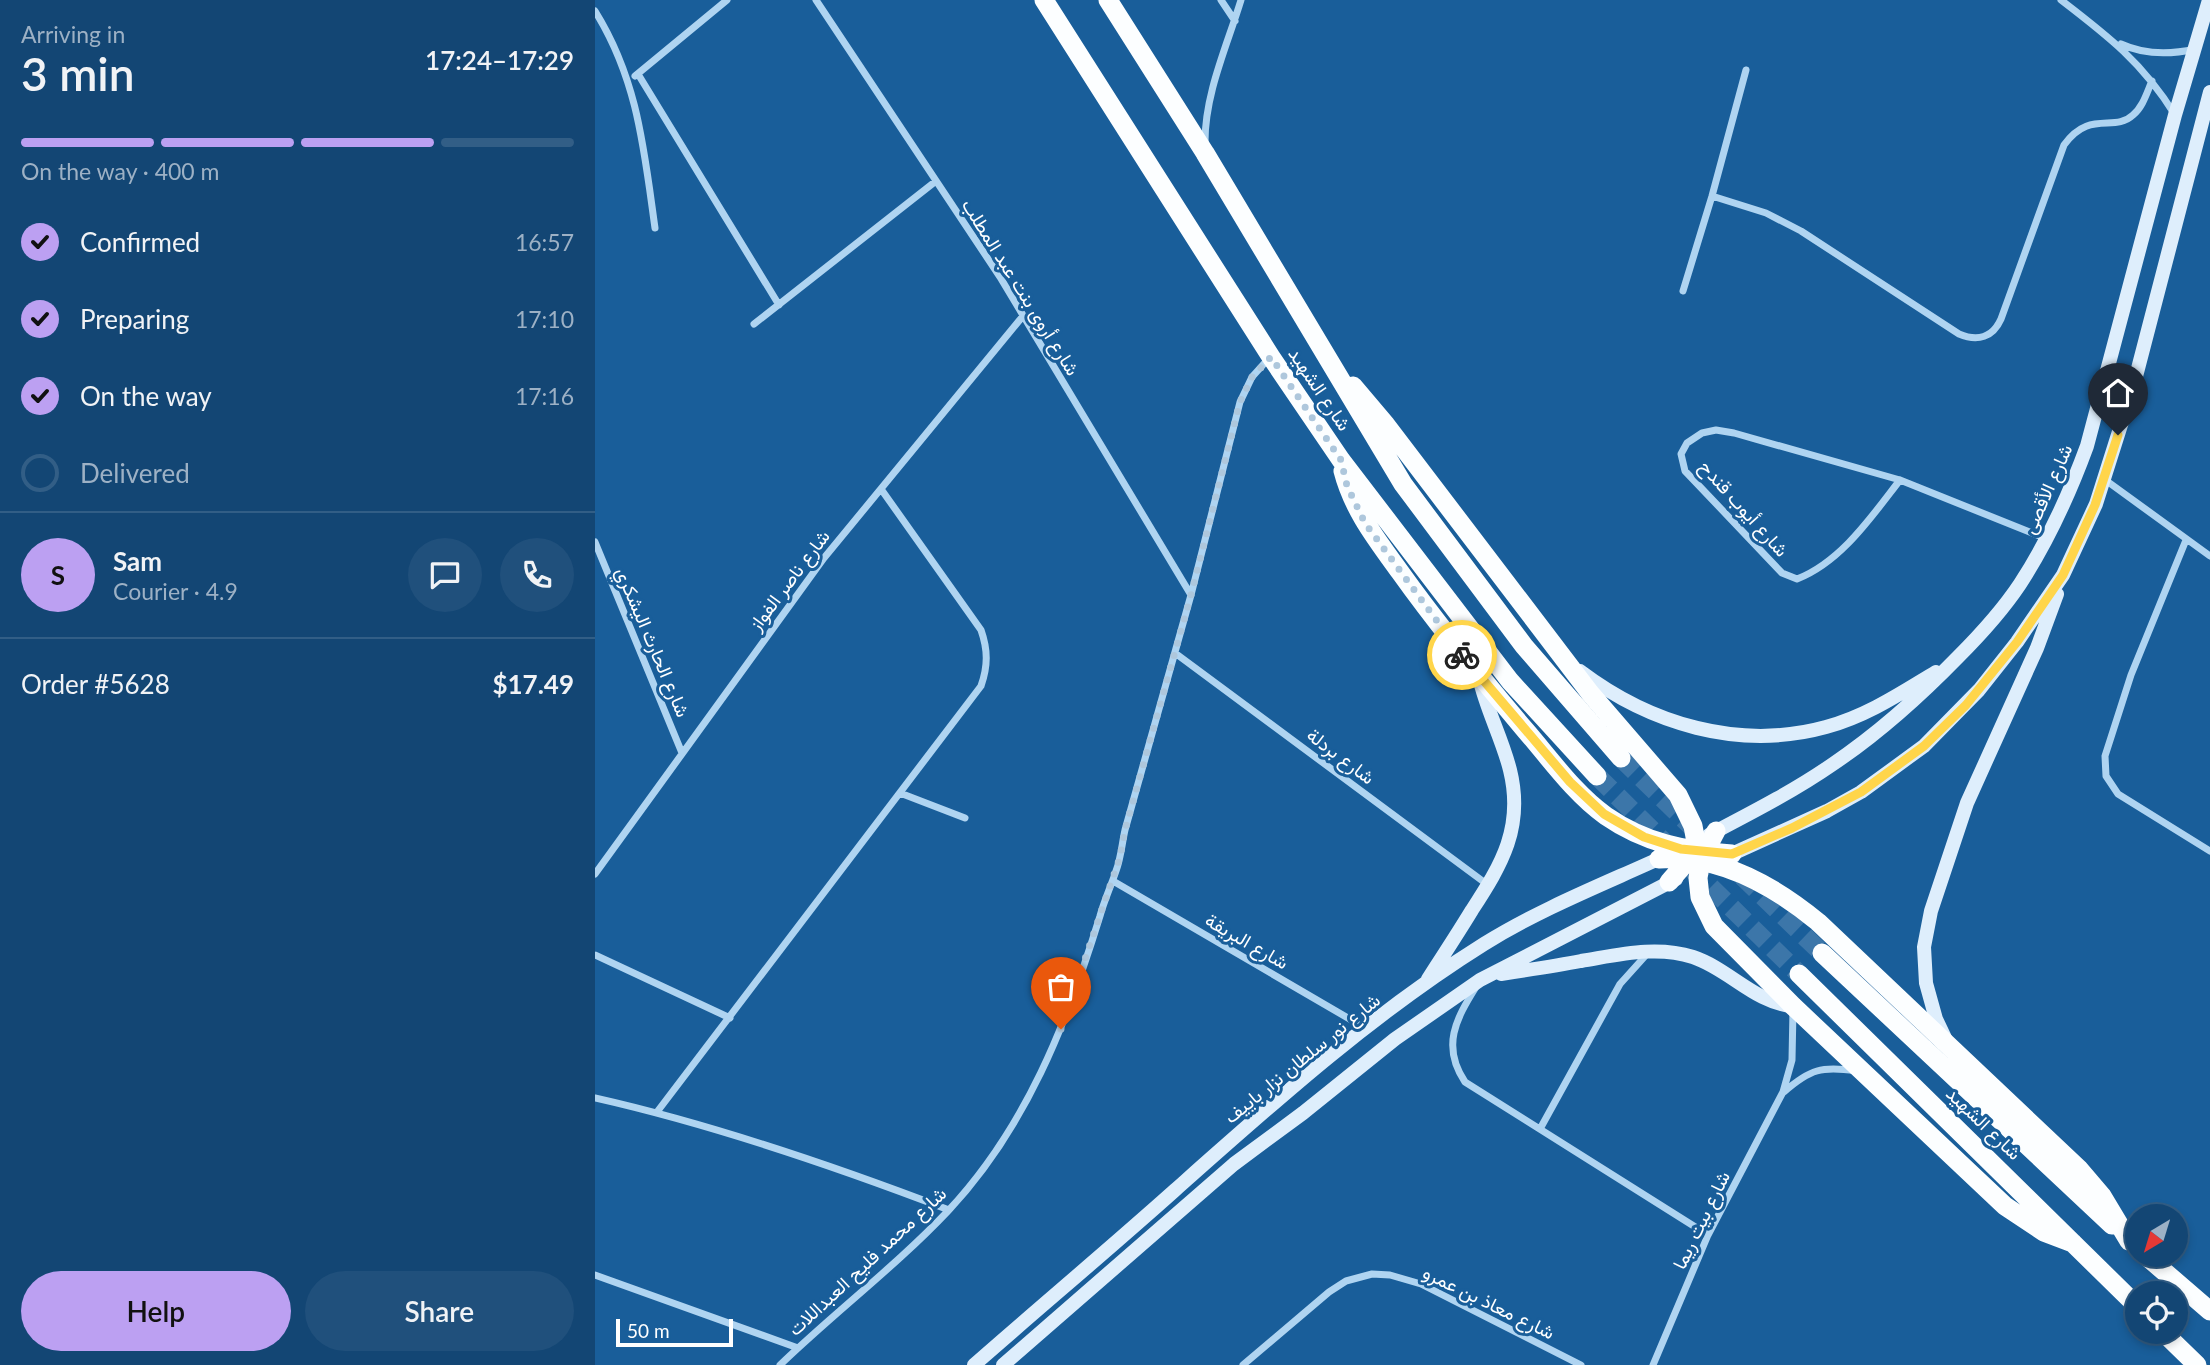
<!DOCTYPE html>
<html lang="en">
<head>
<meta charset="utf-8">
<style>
	body { margin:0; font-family:Lato,Vazirmatn,sans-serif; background:#20507c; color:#f1f3f6; height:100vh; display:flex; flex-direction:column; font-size:26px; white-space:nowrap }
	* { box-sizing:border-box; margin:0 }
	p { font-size:23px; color:#9db1c5 }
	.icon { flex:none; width:38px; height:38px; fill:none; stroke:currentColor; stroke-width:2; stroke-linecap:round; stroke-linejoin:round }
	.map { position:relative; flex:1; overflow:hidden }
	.side { display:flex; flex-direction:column; background:#134674; width:595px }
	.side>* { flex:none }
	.needle { width:46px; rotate:218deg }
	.fabs { position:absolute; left:1530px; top:1204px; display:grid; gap:14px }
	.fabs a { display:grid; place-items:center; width:63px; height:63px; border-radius:50%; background:#134674; box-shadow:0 4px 10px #0003,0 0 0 2px #325e86; font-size:35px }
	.scale { position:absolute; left:21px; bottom:18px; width:117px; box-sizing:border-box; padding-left:7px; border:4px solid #fff; border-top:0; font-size:19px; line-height:24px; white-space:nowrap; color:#fff; -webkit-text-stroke:5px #195e9a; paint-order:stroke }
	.pin { position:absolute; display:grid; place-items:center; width:60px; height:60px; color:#fff; margin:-72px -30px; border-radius:50% 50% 50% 0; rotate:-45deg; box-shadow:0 0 7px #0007 }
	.pin .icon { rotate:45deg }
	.courier { position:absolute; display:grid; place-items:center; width:70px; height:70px; margin:-35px; border:5px solid #ffd54a; border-radius:50%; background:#fff; color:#222; box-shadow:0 2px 9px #0007 }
	.headline em { font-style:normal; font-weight:600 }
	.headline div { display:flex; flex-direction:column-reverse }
	.headline { display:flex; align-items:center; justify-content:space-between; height:119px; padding:0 21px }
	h1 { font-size:46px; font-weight:600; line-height:52px }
	.bar { display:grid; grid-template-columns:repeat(4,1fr); gap:10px 7px; align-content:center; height:84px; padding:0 21px }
	.bar i { height:9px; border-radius:5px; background:#325e86 }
	.bar .active { background:#bca0f2 }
	.bar p { grid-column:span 4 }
	.line { display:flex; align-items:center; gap:18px; padding:0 21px; border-top:2px solid #325e86 }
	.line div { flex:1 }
	.round { display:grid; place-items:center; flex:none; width:74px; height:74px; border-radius:37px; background:#20507c }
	ol { padding:0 21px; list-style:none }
	li { display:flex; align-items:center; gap:21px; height:77px }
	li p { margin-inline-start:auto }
	li .icon { padding:7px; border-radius:50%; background:#bca0f2; color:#111; stroke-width:4 }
	li:last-child { color:#9db1c5 }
	li i { width:38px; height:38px; border:4px solid #325e86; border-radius:50% }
	.cta { display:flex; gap:14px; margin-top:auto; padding:14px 21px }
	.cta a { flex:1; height:80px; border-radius:42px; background:#bca0f2; color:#111; font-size:28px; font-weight:600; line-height:80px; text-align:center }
	.cta a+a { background:#20507c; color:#f1f3f6 }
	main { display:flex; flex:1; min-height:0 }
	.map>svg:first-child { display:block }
</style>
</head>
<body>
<main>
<section class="side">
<div class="headline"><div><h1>3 min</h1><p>Arriving in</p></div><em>17:24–17:29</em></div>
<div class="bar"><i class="active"></i><i class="active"></i><i class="active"></i><i></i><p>On the way · 400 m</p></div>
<ol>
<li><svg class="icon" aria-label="check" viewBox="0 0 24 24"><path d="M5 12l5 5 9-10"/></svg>Confirmed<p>16:57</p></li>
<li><svg class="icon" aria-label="check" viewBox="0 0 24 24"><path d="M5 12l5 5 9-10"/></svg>Preparing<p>17:10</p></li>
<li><svg class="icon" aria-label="check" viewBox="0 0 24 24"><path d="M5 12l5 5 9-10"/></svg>On the way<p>17:16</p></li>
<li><i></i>Delivered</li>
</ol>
<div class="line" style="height:126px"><b class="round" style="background:#bca0f2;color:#111">S</b><div><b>Sam</b><p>Courier · 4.9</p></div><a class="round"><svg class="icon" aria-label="chat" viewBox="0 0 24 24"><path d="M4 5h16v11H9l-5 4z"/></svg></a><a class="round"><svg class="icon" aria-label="phone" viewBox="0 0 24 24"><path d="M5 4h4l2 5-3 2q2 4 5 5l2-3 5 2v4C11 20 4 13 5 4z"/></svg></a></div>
<div class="line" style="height:91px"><div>Order #5628</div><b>$17.49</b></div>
<div class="cta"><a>Help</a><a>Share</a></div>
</section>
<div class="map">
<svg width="1615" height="1365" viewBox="0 0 1615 1365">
	<rect width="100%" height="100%" fill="#195e9a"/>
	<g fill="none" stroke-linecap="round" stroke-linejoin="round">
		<path stroke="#3c76a9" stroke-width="19" stroke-dasharray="19 10" stroke-linecap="butt" d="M1026,758L1098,828
			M1002,776L1073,846
			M1095,867L1204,974
			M1147,876L1227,953"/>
		<path stroke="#afd4f1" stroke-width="7" d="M221,0L405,277L596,595
			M626,0L640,21
			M1466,0C1513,36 1548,63 1580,115
			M0,11C43,80 49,150 60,228
			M1526,44C1550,55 1574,55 1600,49
			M43,74L184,305
			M40,76L132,0
			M610,142C610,93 632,46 646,0
			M1117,196L1171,213L1206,231L1364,334C1383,342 1398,337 1406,319L1469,145C1495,109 1519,133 1538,115C1548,107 1552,92 1557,81
			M1088,291L1117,196L1151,70
			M159,324L341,181
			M1509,479L1615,556
			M1305,480C1277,516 1246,562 1202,579L1187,573L1090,471L1086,454L1092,443L1107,433L1121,430L1139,433L1305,480L1452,539
			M1591,540L1536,675L1510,756L1511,776L1523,794L1615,851
			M0,542L87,753
			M580,653L893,885
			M305,793L370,818
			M0,874L229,558L428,316
			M518,881L770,1028
			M0,955L135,1018
			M881,987C861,1019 846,1046 870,1082L1113,1235
			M1189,1092C1215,1069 1227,1066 1261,1071
			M0,1098C120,1125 239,1166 354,1210
			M62,1112L386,686C393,666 393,650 386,630L286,489
			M945,1129L1025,984L1052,954
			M0,1275L203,1348
			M185,1365C240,1312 301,1266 353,1211C431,1128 472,1023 505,916C509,901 516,886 521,871C526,858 527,843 530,830L596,595L645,402L657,377L675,357
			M648,1365L734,1292L751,1281L777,1274L795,1275L826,1284L986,1365
			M1058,1365L1113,1235L1188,1092L1197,1060L1198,1010"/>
		<path stroke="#deeefc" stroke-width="14" d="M985,671C1055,724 1144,751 1231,727C1272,716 1306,693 1341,672
			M1114,835C1156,813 1199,791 1238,764C1284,733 1324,697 1363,657C1385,635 1407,611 1425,584C1453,541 1474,495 1492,446L1580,115L1614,0
			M1128,858L1232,811L1266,792L1329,746L1384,690L1422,642L1468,575L1501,504L1539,384L1615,92
			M906,974C933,970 960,966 986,961C1023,955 1061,945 1098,957C1134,969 1160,1003 1198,1006
			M833,979C848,956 863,933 877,910C907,864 929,827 915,770C907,738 891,709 884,677
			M1350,1038L1341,1019L1331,983L1329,947L1336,911L1372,803L1442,648L1462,594
			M379,1365C445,1307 513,1250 579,1191C678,1103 777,1014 889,944C947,908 1009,884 1070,856
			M408,1365L639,1164L708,1113L800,1039L885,980L1081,879"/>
		<path stroke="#fcfeff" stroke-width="19" d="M449,0L676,357L746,460L915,681L1002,776
			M513,0L610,153L808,484L929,646L1026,758
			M758,386L791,425L995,693L1083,795L1098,826L1101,842L1094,859L1074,882
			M748,471C758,510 782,540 805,572C845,628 887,679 931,731C956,760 980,794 1011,816C1050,843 1090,851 1137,854
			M1121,831L1106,860L1103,878L1105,897L1119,926L1198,1006L1410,1206L1449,1232L1478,1243
			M1064,859C1123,854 1178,885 1223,922L1484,1169L1507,1196L1534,1241
			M1227,953L1517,1225
			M1204,974L1542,1306
			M1550,1255L1615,1311
			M1568,1332L1602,1365"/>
	</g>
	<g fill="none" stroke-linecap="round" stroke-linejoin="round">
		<path stroke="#aec7dc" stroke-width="7" stroke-dasharray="0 12.6" d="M466,1029L525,857L530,830L596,595L645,402L657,377L676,357L746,460L752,486L770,523L867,655"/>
		<path stroke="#ffd54a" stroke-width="9" d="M867,655L975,782L1009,814L1049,837L1086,849L1137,854L1197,828L1266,792L1329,746L1371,705L1422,642L1468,575L1500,505L1523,435"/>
	</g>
	<g text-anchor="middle" stroke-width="6" stroke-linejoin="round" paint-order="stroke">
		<g font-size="19" fill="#fff" stroke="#195e9a">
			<text transform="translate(426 287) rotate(58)" y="7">شارع أروى بنت عبد المطلب</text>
			<text transform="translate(725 389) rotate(56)" y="7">شارع الشهيد</text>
			<text transform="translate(1452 489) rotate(-66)" y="7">شارع الأقصى</text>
			<text transform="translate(1149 508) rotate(48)" y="7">شارع أيوب قندح</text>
			<text transform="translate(194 580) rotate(-53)" y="7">شارع ناصر الفواز</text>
			<text transform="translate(58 642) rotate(67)" y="7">شارع الحارث اليشكري</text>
			<text transform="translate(746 756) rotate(37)" y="7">شارع بردلة</text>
			<text transform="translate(652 941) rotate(30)" y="7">شارع البريقة</text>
			<text transform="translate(707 1058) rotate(-39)" y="7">شارع نور سلطان نزار باييف</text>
			<text transform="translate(1389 1123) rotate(44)" y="7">شارع الشهيد</text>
			<text transform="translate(1106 1220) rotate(-64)" y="7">شارع بيت ريما</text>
			<text transform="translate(272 1261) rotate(-43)" y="7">شارع محمد فليح العبداللات</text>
			<text transform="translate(894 1302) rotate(26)" y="7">شارع معاذ بن عمرو</text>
		</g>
	</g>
</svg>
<div class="fabs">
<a><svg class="needle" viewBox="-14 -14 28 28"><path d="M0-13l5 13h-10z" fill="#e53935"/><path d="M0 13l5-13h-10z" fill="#9db1c5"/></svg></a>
<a><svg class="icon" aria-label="locate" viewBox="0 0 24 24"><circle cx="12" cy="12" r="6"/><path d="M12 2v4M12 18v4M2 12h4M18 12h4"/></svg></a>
</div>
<div class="scale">50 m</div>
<div class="pin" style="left:466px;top:1029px;background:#ea580c"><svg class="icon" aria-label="bag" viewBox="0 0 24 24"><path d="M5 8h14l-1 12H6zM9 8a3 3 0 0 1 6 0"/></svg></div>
<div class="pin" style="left:1523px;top:435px;background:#1f2937"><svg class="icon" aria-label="home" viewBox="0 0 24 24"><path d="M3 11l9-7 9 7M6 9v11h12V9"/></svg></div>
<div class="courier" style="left:867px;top:655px"><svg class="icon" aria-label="bike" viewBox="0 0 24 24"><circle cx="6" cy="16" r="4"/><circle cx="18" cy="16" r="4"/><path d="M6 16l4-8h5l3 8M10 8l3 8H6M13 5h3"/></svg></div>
</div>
</main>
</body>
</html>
